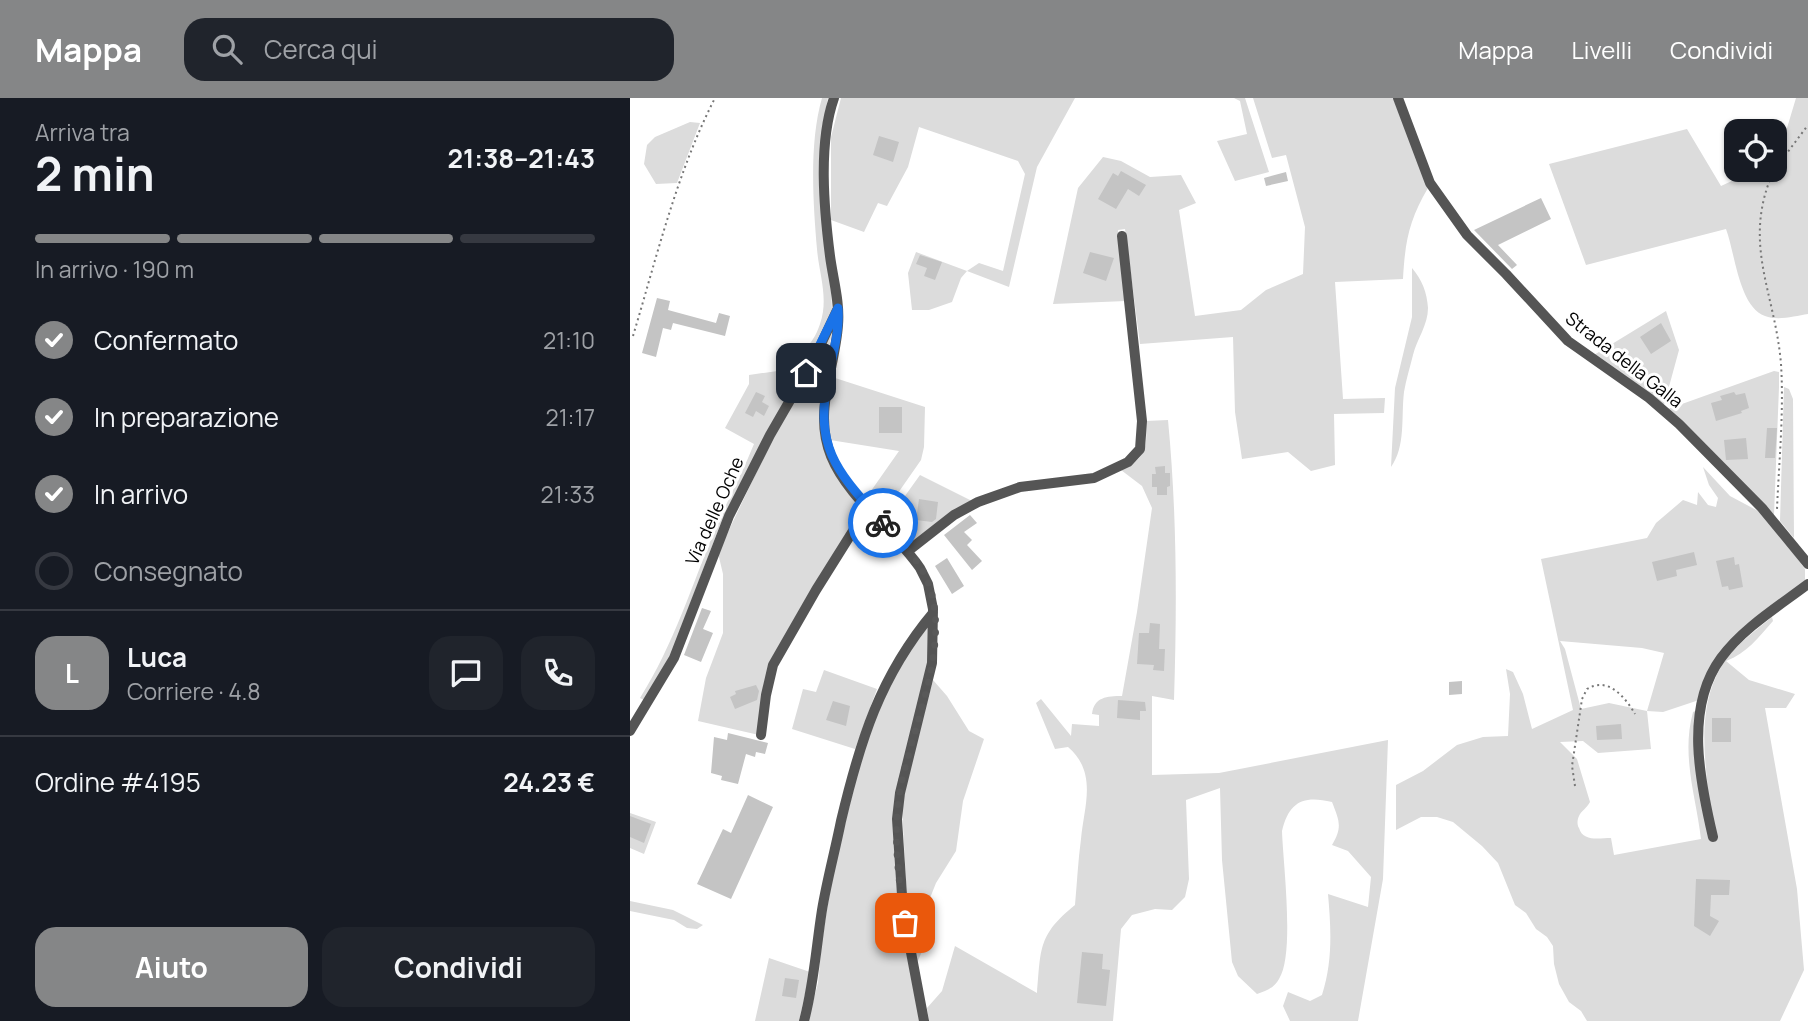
<!DOCTYPE html>
<html lang="it">
<head>
<meta charset="utf-8">
<style>
	body { margin:0; font-family:Manrope,sans-serif; background:#20242c; color:#f1f3f6; height:100vh; display:flex; flex-direction:column; font-size:26px; white-space:nowrap }
	* { box-sizing:border-box; margin:0 }
	p { font-size:23px; color:#9ea1a6 }
	.icon { flex:none; width:38px; height:38px; fill:none; stroke:currentColor; stroke-width:2; stroke-linecap:round; stroke-linejoin:round }
	.map { position:relative; flex:1; overflow:hidden }
	.drawer { display:flex; flex-direction:column; background:#171b24; width:630px }
	.drawer>* { flex:none }
	.fabs { position:absolute; left:1094px; top:21px; display:grid; gap:14px }
	.fabs a { display:grid; place-items:center; width:63px; height:63px; border-radius:14px; background:#171b24; box-shadow:0 2px 5px #0004; font-size:35px }
	.pin { position:absolute; display:grid; place-items:center; width:60px; height:60px; color:#fff; margin:-30px; border-radius:14px; box-shadow:0 4px 10px #0006 }
	.courier { position:absolute; display:grid; place-items:center; width:70px; height:70px; margin:-35px; border:5px solid #1a73e8; border-radius:50%; background:#fff; color:#222; box-shadow:0 2px 9px #0007 }
	.overview em { font-style:normal; font-weight:700 }
	.overview div { display:flex; flex-direction:column-reverse }
	.overview { display:flex; align-items:center; justify-content:space-between; height:119px; padding:0 35px }
	h1 { font-size:46px; font-weight:700; line-height:52px }
	.bar { display:grid; grid-template-columns:repeat(4,1fr); gap:10px 7px; align-content:center; height:84px; padding:0 35px }
	.bar i { height:9px; border-radius:5px; background:#363941 }
	.bar .selected { background:#858687 }
	.bar p { grid-column:span 4 }
	.line { display:flex; align-items:center; gap:18px; padding:0 35px; border-top:2px solid #363941 }
	.line div { flex:1 }
	.round { display:grid; place-items:center; flex:none; width:74px; height:74px; border-radius:21px; background:#20242c }
	ol { padding:0 35px; list-style:none }
	li { display:flex; align-items:center; gap:21px; height:77px }
	li p { margin-inline-start:auto }
	li .icon { padding:7px; border-radius:50%; background:#858687; color:#fff; stroke-width:4 }
	li:last-child { color:#9ea1a6 }
	li i { width:38px; height:38px; border:4px solid #363941; border-radius:50% }
	.action { display:flex; gap:14px; margin-top:auto; padding:14px 35px }
	.action a { flex:1; height:80px; border-radius:21px; background:#858687; color:#fff; font-size:28px; font-weight:700; line-height:80px; text-align:center }
	.action a+a { background:#20242c; color:#f1f3f6 }
	header { display:flex; align-items:center; gap:42px; box-sizing:border-box; height:98px; padding:0 35px; background:#858687; color:#fff }
	header strong { font-size:33px }
	nav { display:flex; gap:38px; margin-inline-start:auto; font-size:24px }
	.search { width:490px; height:63px; background:#20242c; display:flex; align-items:center; gap:18px; box-sizing:border-box; padding:0 24px; border-radius:21px; color:#9ea1a6; font-size:26px }
	main { display:flex; flex:1; min-height:0 }
	.map>svg:first-child { display:block }
</style>
</head>
<body>
<header>
<strong>Mappa</strong>
<div class="search"><svg class="icon" aria-label="search" viewBox="0 0 24 24"><circle cx="10" cy="10" r="6"/><path d="M15 15l6 6"/></svg>Cerca qui</div>
<nav><a>Mappa</a><a>Livelli</a><a>Condividi</a></nav>
</header>
<main>
<section class="drawer">
<div class="overview"><div><h1>2 min</h1><p>Arriva tra</p></div><em>21:38–21:43</em></div>
<div class="bar"><i class="selected"></i><i class="selected"></i><i class="selected"></i><i></i><p>In arrivo · 190 m</p></div>
<ol>
<li><svg class="icon" aria-label="check" viewBox="0 0 24 24"><path d="M5 12l5 5 9-10"/></svg>Confermato<p>21:10</p></li>
<li><svg class="icon" aria-label="check" viewBox="0 0 24 24"><path d="M5 12l5 5 9-10"/></svg>In preparazione<p>21:17</p></li>
<li><svg class="icon" aria-label="check" viewBox="0 0 24 24"><path d="M5 12l5 5 9-10"/></svg>In arrivo<p>21:33</p></li>
<li><i></i>Consegnato</li>
</ol>
<div class="line" style="height:126px"><b class="round" style="background:#858687;color:#fff">L</b><div><b>Luca</b><p>Corriere · 4.8</p></div><a class="round"><svg class="icon" aria-label="chat" viewBox="0 0 24 24"><path d="M4 5h16v11H9l-5 4z"/></svg></a><a class="round"><svg class="icon" aria-label="phone" viewBox="0 0 24 24"><path d="M5 4h4l2 5-3 2q2 4 5 5l2-3 5 2v4C11 20 4 13 5 4z"/></svg></a></div>
<div class="line" style="height:91px"><div>Ordine #4195</div><b>24.23 €</b></div>
<div class="action"><a>Aiuto</a><a>Condividi</a></div>
</section>
<div class="map">
<svg width="1178" height="923" viewBox="0 0 1178 923">
	<rect width="100%" height="100%" fill="#fff"/>
	<path fill="#dcdcdc" fill-rule="evenodd" d="M192,0H198L192,30L202,211L182,253L172,261L151,267C170,255 182,250 190,226C199,200 189,176 187,151C183,104 179,45 192,0Z
		M211,0H445L407,69L379,189L337,173L331,180L322,204L299,212H282L278,175L286,154L337,173L349,165L373,173L395,76L388,63L289,29L278,69L257,108L248,105L234,134L201,122V39Z
		M604,0H615L639,74L605,83L587,43L617,36L610,3Z
		M623,0H763L798,90C779,122 775,144 773,181L705,184L713,301L755,300L754,315L704,316L705,367L681,373L658,354L612,361L605,314L603,239L510,246L495,131L488,132L496,203L423,206L448,90L473,59L491,63L520,79L551,77L566,105L549,112L565,218L611,212L636,192L673,176L675,129L656,57L642,60Z
		M1166,0H1178V216C1165,218 1148,223 1135,218C1109,209 1105,155 1096,131L956,167L919,66L1057,31L1091,88L1106,81H1120L1127,72H1144L1145,54L1154,40Z
		M60,24L70,25L47,85L26,86L14,66L17,47L25,39Z
		M782,170C792,182 797,194 798,210C798,227 787,241 783,257C780,269 776,282 774,294C771,319 776,348 761,369L765,290L782,219Z
		M1036,213L1049,252L1034,307L964,257Z
		M203,229L193,283L191,335L232,411L141,565L129,637L68,623L76,580L93,535V476L88,455L137,352Z
		M168,270L170,277L137,334L90,427L41,556L14,602L10,600C44,546 62,487 86,429C98,401 113,374 124,346L95,330L119,286V277Z
		M1144,273L1149,274V289L1144,417L1038,311Z
		M202,279L295,309L294,349L291,362L252,418L236,400L269,353L200,342L198,314Z
		M1154,289L1159,291L1163,301L1164,440L1150,423Z
		M538,322C547,415 547,509 544,602L522,598V677L589,675L758,642L753,781L728,923H660L653,908L658,894L680,903L692,897C703,863 701,830 698,796L738,809L741,779L718,753L702,747C713,729 709,722 702,704C673,697 659,704 652,733C653,765 665,857 649,881C644,890 636,893 627,896L608,878L602,864L592,762L590,690L556,702L559,781L555,799L542,812L525,811L502,817L491,831L483,923H299L297,910L312,893L325,848L407,895C411,850 408,837 445,807C447,785 448,763 451,741C454,708 468,675 438,649L425,651L406,605L411,601L441,638L442,626L469,628V617L462,616C464,599 477,598 492,598L507,514L522,410L512,388L491,372C517,359 517,351 516,323Z
		M1073,369L1100,398L1130,414L1143,428L1175,471V482L1088,557L1076,578L1069,602L1033,614L1017,613L1021,651L968,655L953,643L930,644L947,661L960,704C957,710 951,713 949,718C947,722 947,727 949,730C953,744 969,740 981,740L984,757L1071,741C1066,698 1051,658 1063,614L1067,612L1078,690C1073,649 1069,600 1095,563C1107,546 1126,532 1142,519L1143,523C1128,540 1117,555 1096,563L1119,582L1165,596L1156,610H1135L1167,791L1174,872L1150,923H957L951,913L939,904L929,886L924,866L923,848L917,839L906,831L896,815L885,807L868,765L852,748L823,724L807,719H791L766,732V687L793,673L827,647L853,639L878,638L880,596L876,571L883,574L893,596L902,631L943,612L911,461L1017,440L1026,425L1053,402L1067,407L1068,394L1078,407L1086,409L1088,400L1079,387ZM930,543L1012,550L1034,555L1017,613L979,605L951,611L935,551Z
		M290,377L342,403L279,448L257,423Z
		M301,525L300,555L264,717L291,923H178L188,885L192,843L204,769L235,646L266,572Z
		M194,572L247,591L225,651L162,631L173,591L186,594Z
		M303,582L317,598L339,633L354,641L333,703L326,753L306,785L300,800L298,818L299,837L287,865L278,820L272,709L280,668Z
		M0,715L26,724L14,756L0,750Z
		M0,803L43,812L73,827L67,831L57,830L44,822L0,813Z
		M139,860L180,874L169,923H125Z"/>
	<path fill="#c4c4c4" d="M249,38L269,44L263,64L243,57Z
		M491,73L516,87L509,98L498,91L486,111L468,101L483,75L488,78Z
		M656,74L658,83L636,88L634,80Z
		M911,100L921,121L868,147L887,167L882,171L844,132Z
		M460,154L484,160L476,183L453,175Z
		M290,157L312,164L305,182L294,178L297,170L286,166Z
		M27,200L40,203L38,212L86,225L89,215L100,218L95,238L43,225L41,232L33,230L26,259L12,255Z
		M1031,225L1041,243L1021,256L1010,239Z
		M126,294L135,298L132,304L139,308L134,318L126,313L123,319L115,315Z
		M1104,294L1106,297L1115,295L1119,310L1111,313L1112,315L1086,323L1081,305L1092,302L1090,298Z
		M249,309H272V335H249Z
		M1137,330H1147L1145,360H1135Z
		M1116,340L1118,361L1096,362L1094,342Z
		M535,368V375H540V388L537,389V397H527V389H522V376H526L525,369Z
		M289,401L308,404L306,421L302,424L286,422Z
		M340,417L347,425L334,434L342,442L337,447L352,463L342,472L314,437Z
		M1064,454L1067,467L1046,472L1047,478L1027,483L1022,464Z
		M1104,459L1105,467L1109,466L1113,489L1099,492L1098,488L1092,489L1086,463Z
		M317,460L334,488L322,496L305,468Z
		M72,510L81,513L73,531L83,535L71,564L54,557Z
		M520,525L530,526L529,551H535L534,573L523,572L524,567L507,566L509,535H519Z
		M832,583V596L819,597V584Z
		M126,587L129,593L127,602L105,611L100,599L106,596L105,593Z
		M488,602L515,604L516,613H510V622L487,620Z
		M203,603L220,608L216,628L196,622Z
		M1082,620H1101V644H1082Z
		M991,626L992,641L967,642L966,628Z
		M98,635L138,645L135,656L126,654L125,659L116,656L108,686L91,682L92,678L81,675L84,639L97,642Z
		M118,697L143,709L101,801L67,786L93,731L101,735Z
		M0,718L21,726L14,745L0,739Z
		M1066,781L1100,782L1099,797H1081L1080,818L1089,823L1080,838L1064,828Z
		M452,854L473,856L472,871L480,872L476,908L447,905Z
		M155,880L169,882L166,900L152,898Z"/>
	<g fill="none" stroke-linecap="round" stroke-linejoin="round">
		<path stroke="#777" stroke-width="2" stroke-dasharray="2 3.5" stroke-linecap="butt" d="M1145,71L1178,27
			M1144,72C1111,145 1145,193 1151,266C1154,314 1149,363 1147,411
			M3,238C27,158 47,74 85,0
			M945,688L942,668L952,601L957,591C978,578 995,599 1005,616"/>
		<path stroke="#555" stroke-width="10" d="M204,0C188,45 194,111 200,158C203,181 210,204 208,227C205,271 183,314 201,358C218,400 264,432 290,470L298,486L303,511L302,565L270,695L267,721L273,812L294,923
			M768,0L800,85L837,137L876,176L938,243L1019,300L1049,326L1132,410L1178,466
			M278,453L324,417L348,404L390,389L464,380L498,364L510,351L512,323L492,138
			M0,633L44,560L99,418L140,337L185,259L207,212
			M131,637L136,597L143,567L186,492L238,409
			M1083,739C1070,684 1054,610 1091,560C1113,530 1149,508 1178,486
			M174,923C184,886 186,850 192,812C197,782 205,753 211,723C230,643 250,578 303,515"/>
	</g>
	<g fill="none" stroke-linecap="round" stroke-linejoin="round">
		<path stroke="#595959" stroke-width="7" stroke-dasharray="0 12.6" d="M253,425C267,441 286,458 296,479C325,545 280,631 269,698C263,739 269,785 275,825"/>
		<path stroke="#1a73e8" stroke-width="9" d="M176,275L208,210C210,234 202,257 198,280C184,352 208,374 253,425"/>
	</g>
	<g text-anchor="middle" stroke-width="6" stroke-linejoin="round" paint-order="stroke">
		<g font-size="18" fill="#000" stroke="#fff">
			<text transform="translate(994 262) rotate(38)" y="6">Strada della Galla</text>
			<text transform="translate(85 413) rotate(-66)" y="6">Via delle Oche</text>
		</g>
	</g>
</svg>
<div class="fabs">
<a><svg class="icon" aria-label="locate" viewBox="0 0 24 24"><circle cx="12" cy="12" r="6"/><path d="M12 2v4M12 18v4M2 12h4M18 12h4"/></svg></a>
</div>
<div class="pin" style="left:275px;top:825px;background:#ea580c"><svg class="icon" aria-label="bag" viewBox="0 0 24 24"><path d="M5 8h14l-1 12H6zM9 8a3 3 0 0 1 6 0"/></svg></div>
<div class="pin" style="left:176px;top:275px;background:#1f2937"><svg class="icon" aria-label="home" viewBox="0 0 24 24"><path d="M3 11l9-7 9 7M6 9v11h12V9"/></svg></div>
<div class="courier" style="left:253px;top:425px"><svg class="icon" aria-label="bike" viewBox="0 0 24 24"><circle cx="6" cy="16" r="4"/><circle cx="18" cy="16" r="4"/><path d="M6 16l4-8h5l3 8M10 8l3 8H6M13 5h3"/></svg></div>
</div>
</main>
</body>
</html>
